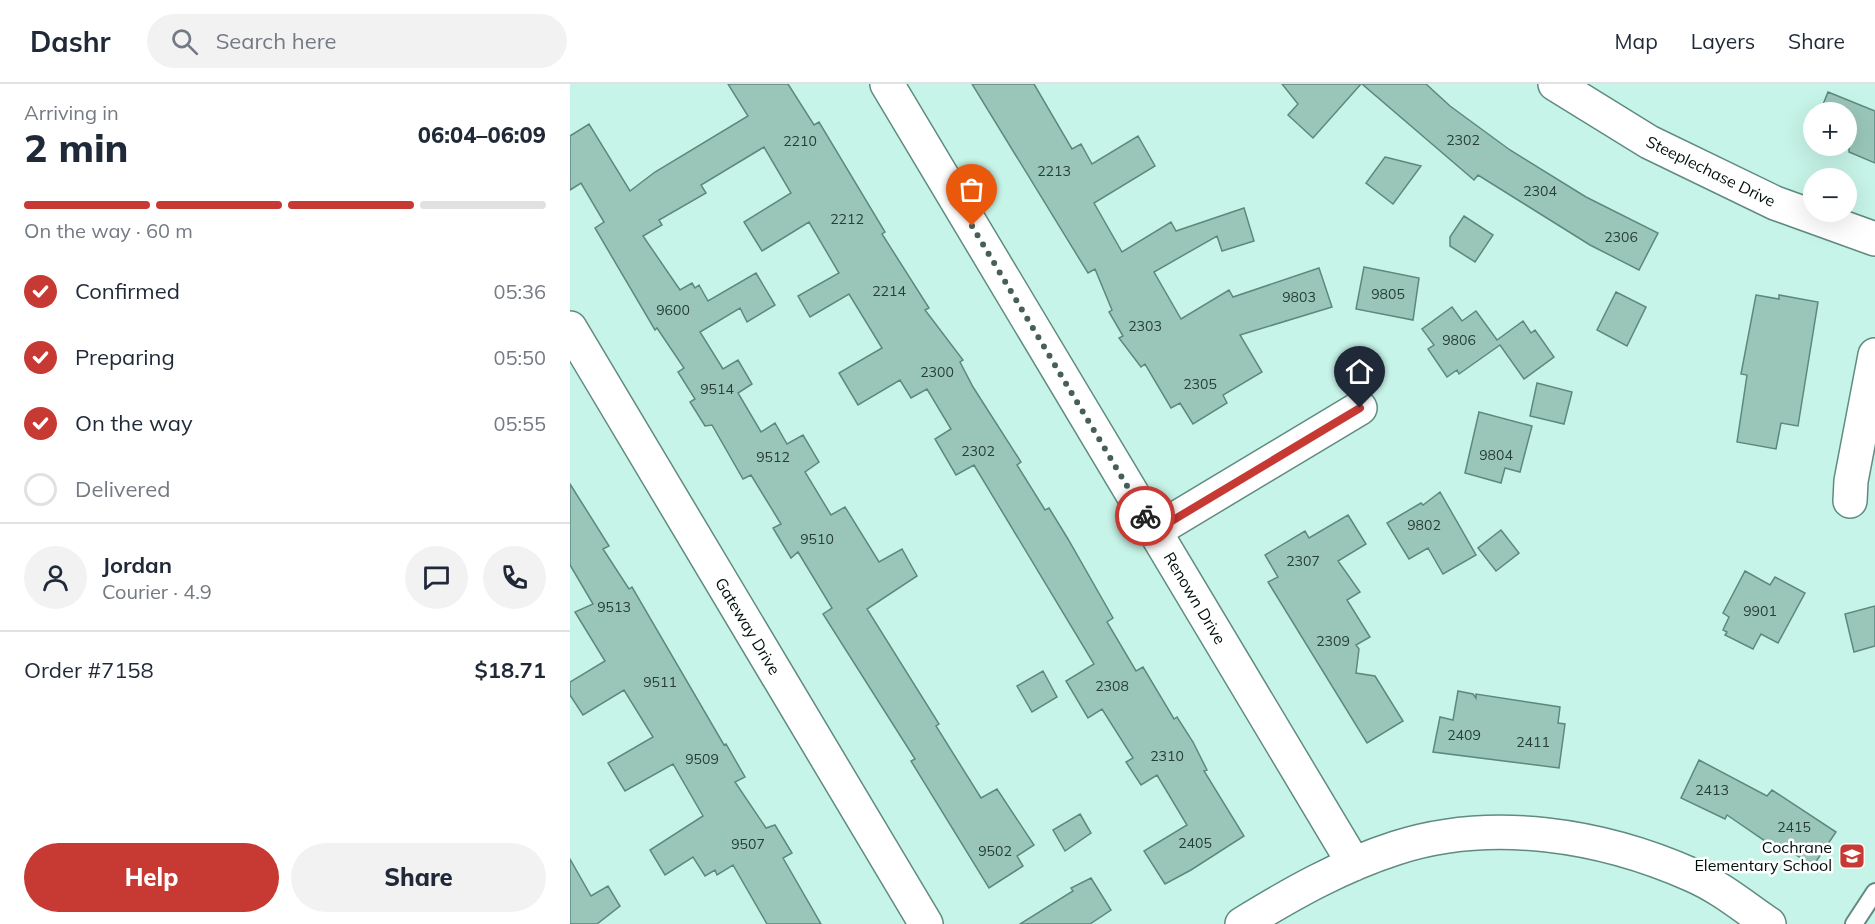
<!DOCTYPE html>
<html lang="en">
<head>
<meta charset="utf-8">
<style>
	body { margin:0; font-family:Mulish,sans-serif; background:#f2f2f3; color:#1f2937; height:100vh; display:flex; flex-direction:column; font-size:22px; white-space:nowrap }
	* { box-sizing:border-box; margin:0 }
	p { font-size:20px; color:#747a83 }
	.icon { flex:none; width:33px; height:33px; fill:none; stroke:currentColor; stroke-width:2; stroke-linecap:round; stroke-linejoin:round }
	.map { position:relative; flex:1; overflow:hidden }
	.details { display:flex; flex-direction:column; background:#fff; width:570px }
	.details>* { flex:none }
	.tools { position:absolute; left:1233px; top:18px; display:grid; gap:12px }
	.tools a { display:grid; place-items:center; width:54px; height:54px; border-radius:50%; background:#fff; box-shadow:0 6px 24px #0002; font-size:30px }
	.pin { position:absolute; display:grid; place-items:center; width:51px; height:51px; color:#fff; margin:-62px -26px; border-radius:50% 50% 50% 0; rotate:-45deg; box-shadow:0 0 6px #0007 }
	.pin .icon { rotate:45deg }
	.courier { position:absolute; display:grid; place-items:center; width:60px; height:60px; margin:-30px; border:4px solid #c73933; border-radius:50%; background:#fff; color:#222; box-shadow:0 2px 8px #0007 }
	.overview em { font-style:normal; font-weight:800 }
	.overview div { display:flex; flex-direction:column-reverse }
	.overview { display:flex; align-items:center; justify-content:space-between; height:102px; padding:0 24px }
	h1 { font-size:39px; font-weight:800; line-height:45px }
	.bar { display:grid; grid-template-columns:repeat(4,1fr); gap:9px 6px; align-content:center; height:72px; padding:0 24px }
	.bar i { height:8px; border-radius:4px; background:#e0e1e3 }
	.bar .active { background:#c73933 }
	.bar p { grid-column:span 4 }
	.line { display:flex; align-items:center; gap:15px; padding:0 24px; border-top:2px solid #e0e1e3 }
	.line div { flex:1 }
	.round { display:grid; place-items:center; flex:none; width:63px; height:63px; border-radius:32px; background:#f2f2f3 }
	ol { padding:0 24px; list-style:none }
	li { display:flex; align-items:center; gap:18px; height:66px }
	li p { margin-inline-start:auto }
	li .icon { padding:6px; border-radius:50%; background:#c73933; color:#fff; stroke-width:4 }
	li:last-child { color:#747a83 }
	li i { width:33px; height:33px; border:3px solid #e0e1e3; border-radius:50% }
	.cta { display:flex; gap:12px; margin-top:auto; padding:12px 24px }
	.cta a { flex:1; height:69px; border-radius:36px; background:#c73933; color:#fff; font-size:24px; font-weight:800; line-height:69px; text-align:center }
	.cta a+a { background:#f2f2f3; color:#1f2937 }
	header { display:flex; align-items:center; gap:36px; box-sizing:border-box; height:84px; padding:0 30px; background:#fff; border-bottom:2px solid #e0e1e3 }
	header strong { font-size:28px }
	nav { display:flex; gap:33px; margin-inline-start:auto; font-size:21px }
	.search { width:420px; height:54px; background:#f2f2f3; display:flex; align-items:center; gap:15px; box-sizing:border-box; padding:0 21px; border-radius:33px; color:#747a83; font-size:22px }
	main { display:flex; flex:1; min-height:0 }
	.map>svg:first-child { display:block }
</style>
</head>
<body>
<header>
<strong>Dashr</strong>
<div class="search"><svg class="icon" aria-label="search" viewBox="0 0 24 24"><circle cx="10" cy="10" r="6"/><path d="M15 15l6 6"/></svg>Search here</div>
<nav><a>Map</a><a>Layers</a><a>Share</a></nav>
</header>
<main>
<section class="details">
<div class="overview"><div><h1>2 min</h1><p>Arriving in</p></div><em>06:04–06:09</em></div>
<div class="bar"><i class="active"></i><i class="active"></i><i class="active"></i><i></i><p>On the way · 60 m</p></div>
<ol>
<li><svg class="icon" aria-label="check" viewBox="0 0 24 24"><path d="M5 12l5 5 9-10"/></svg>Confirmed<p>05:36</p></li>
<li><svg class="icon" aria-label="check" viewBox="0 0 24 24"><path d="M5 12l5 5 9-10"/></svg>Preparing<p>05:50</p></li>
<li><svg class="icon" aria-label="check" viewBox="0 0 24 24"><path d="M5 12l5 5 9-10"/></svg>On the way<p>05:55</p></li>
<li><i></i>Delivered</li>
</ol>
<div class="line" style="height:108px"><a class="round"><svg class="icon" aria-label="person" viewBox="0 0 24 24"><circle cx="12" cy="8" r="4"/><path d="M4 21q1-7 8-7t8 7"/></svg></a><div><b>Jordan</b><p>Courier · 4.9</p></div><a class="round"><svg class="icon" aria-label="chat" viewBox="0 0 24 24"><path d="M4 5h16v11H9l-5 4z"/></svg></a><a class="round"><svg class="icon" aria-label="phone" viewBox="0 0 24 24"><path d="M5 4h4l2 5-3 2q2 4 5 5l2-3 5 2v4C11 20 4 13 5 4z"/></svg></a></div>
<div class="line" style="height:78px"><div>Order #7158</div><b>$18.71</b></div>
<div class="cta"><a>Help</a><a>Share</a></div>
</section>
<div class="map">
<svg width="1305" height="840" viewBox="0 0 1305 840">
	<rect width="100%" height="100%" fill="#c7f4e8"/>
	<path fill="#9ac6ba" stroke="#5e887d" stroke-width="1.5" d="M158,0H218L244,41L249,38L315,148L312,150L359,224L355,226L393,276L390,278L403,303L451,378L447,381L475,426L479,424L498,455L543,534L537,538L566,587L573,583L604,635L607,633L623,658L637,686L634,687L674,752L621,786L595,800L574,767L617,741L587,691L571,701L556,678L563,674L532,625L518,634L496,597L524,580L404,381L386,391L365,355L381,345L357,305L341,314L330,296L288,321L269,289L312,264L279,210L240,233L228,212L269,189L239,138L192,167L174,138L221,109L194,63L131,101L136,109L89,136L92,141L73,152L110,206L122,199L125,204L129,201L138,217L186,189L205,221L177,238L170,224L130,248L153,285L168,276L182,300L168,309L191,348L205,339L217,360L233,351L249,378L235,388L261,431L275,423L309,478L332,465L347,492L297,525L369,640L366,642L411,714L427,705L464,761L447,772L453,782L419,804L341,677L345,675L253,530L262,524L228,468L221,474L203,444L211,440L181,391L173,395L142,341L135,342L120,318L125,315L108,288L114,284L87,244L85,246L25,144L34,138L11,99L0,106V52L19,40L60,107L85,88L178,32Z
		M402,0H464L502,65L511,60L522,80L568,52L585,82L524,119L552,168L601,138L606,147L674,124L684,157L652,167L647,152L584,188L611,235L659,206L663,213L749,184L762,223L670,251L692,288L653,311L657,319L623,340L610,319L601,324L575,280L571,283L549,254L553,252L539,228L542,226L525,185L518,189Z
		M712,0H791L743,54L718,31L728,20Z
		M792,0H856L880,22L940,66L1016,113L1088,149L1069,186L1020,161L908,91L904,96Z
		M1258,8L1305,27V79L1279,68V63L1275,62L1276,28H1250Z
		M815,73L851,82L823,120L796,99Z
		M894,132L923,151L905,178L880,162V153Z
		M794,183L849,194L843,236L786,225Z
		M1046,208L1076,223L1057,262L1027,246Z
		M1186,211L1209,215V211L1248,218L1228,342L1211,339L1206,365L1167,358L1177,291L1171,290Z
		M882,223L892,237L906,227L927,256L953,237L961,249L965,246L984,273L954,295L930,261L889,290L887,286L877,293L858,265L864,261L852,245Z
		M967,299L1002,308L994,340L960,332Z
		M909,328L962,342L950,388L935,384L931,399L895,389Z
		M0,400L39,462L33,465L59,505L62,503L154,661L156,660L175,693L165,698L196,744L205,741L222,769L213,774L251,840H197L163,781L147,791L145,786L135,792L123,773L95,791L80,766L133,732L103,680L55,707L38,679L83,653L54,606L13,631L0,611V598L35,577L5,528L23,520L0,481Z
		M870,408L906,471L873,490L858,464L839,475L817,439L851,419L853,421Z
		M778,431L796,460L768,477L790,508L777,516L800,553L786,561L789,565L786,589L805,592L833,637L797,659L698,498L708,493L695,471L735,447L739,454Z
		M931,446L949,469L926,487L908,464Z
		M1175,487L1200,501L1205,493L1235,509L1208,559L1191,550L1183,565L1155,551L1157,548L1153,546L1159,533L1153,529Z
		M1305,522V562L1284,568L1275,530Z
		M473,587L487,613L462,628L447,602Z
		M888,607L903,610L906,614V610L990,623L988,639L995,640L989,684L863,668L870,633L883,636Z
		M1129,676L1197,712L1202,706L1266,748L1243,782L1217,765L1214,770L1157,731L1155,735L1111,714Z
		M510,730L521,749L495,767L483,746Z
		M0,775L21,812L38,802L50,822L27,840H0Z
		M521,794L541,826L520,840H450L503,807L501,804Z"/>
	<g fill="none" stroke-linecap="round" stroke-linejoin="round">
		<defs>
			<path id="lane" d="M1284,840L1305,808"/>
			<path id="street" d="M317,0L784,780
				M985,0L1079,58L1205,119L1305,155
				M0,244L356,840
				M1280,417L1281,397L1305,271
				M585,447L790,324
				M672,840C721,810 770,782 826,764C922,733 1032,751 1122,791C1150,803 1174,823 1199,840"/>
		</defs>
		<use href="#lane" stroke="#618b80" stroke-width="20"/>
		<use href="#street" stroke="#618b80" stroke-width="36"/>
		<use href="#lane" stroke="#fff" stroke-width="16"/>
		<use href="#street" stroke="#fff" stroke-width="33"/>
	</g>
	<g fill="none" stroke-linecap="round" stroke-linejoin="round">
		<path stroke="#465f58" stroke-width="6" stroke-dasharray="0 10.8" d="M402,142L575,432"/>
		<path stroke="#c73933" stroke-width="8" d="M575,432L585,447L790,324"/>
	</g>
	<defs>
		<symbol id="school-square" viewBox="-11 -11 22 22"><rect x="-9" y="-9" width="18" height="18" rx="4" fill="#c73933" stroke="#fff"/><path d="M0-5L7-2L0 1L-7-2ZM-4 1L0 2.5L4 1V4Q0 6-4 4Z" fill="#fff"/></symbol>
	</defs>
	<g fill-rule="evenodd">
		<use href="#school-square" x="1267" y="757" width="30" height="30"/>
	</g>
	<g text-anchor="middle" stroke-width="5" stroke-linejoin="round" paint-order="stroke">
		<g font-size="14" fill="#273d37">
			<text x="893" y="61">2302</text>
			<text x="230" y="62">2210</text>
			<text x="484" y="92">2213</text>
			<text x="970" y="112">2304</text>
			<text x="277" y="140">2212</text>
			<text x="1051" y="158">2306</text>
			<text x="319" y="212">2214</text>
			<text x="818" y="215">9805</text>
			<text x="729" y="218">9803</text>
			<text x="103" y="231">9600</text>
			<text x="575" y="247">2303</text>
			<text x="889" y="261">9806</text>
			<text x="367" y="293">2300</text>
			<text x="630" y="305">2305</text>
			<text x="147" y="310">9514</text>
			<text x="408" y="372">2302</text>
			<text x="926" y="376">9804</text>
			<text x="203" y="378">9512</text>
			<text x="854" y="446">9802</text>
			<text x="247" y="460">9510</text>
			<text x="733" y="482">2307</text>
			<text x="44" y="528">9513</text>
			<text x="1190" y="532">9901</text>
			<text x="763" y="562">2309</text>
			<text x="90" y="603">9511</text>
			<text x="542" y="607">2308</text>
			<text x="894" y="656">2409</text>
			<text x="963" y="663">2411</text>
			<text x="597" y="677">2310</text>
			<text x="132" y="680">9509</text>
			<text x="1142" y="711">2413</text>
			<text x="1224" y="748">2415</text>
			<text x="625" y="764">2405</text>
			<text x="178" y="765">9507</text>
			<text x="425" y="772">9502</text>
		</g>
		<g font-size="16" fill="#010f0b" stroke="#fff">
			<text transform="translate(1141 87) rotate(26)" y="6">Steeplechase Drive</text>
			<text transform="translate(625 514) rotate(59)" y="6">Renown Drive</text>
			<text transform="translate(178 542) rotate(59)" y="6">Gateway Drive</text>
		</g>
		<g font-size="16" fill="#010f0b" stroke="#fff" text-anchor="end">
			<text x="1262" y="769">Cochrane<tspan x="1262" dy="18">Elementary School</tspan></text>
		</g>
	</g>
</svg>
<div class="tools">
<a>+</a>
<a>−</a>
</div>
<div class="pin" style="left:402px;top:142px;background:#ea580c"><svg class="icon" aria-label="bag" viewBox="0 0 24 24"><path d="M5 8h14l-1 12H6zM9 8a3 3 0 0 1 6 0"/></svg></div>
<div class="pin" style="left:790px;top:324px;background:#1f2937"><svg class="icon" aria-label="home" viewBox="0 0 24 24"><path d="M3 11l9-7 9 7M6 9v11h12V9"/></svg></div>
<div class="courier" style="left:575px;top:432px"><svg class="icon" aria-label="bike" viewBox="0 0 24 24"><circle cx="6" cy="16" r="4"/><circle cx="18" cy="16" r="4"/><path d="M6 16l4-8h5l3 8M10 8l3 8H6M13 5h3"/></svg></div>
</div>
</main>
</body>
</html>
